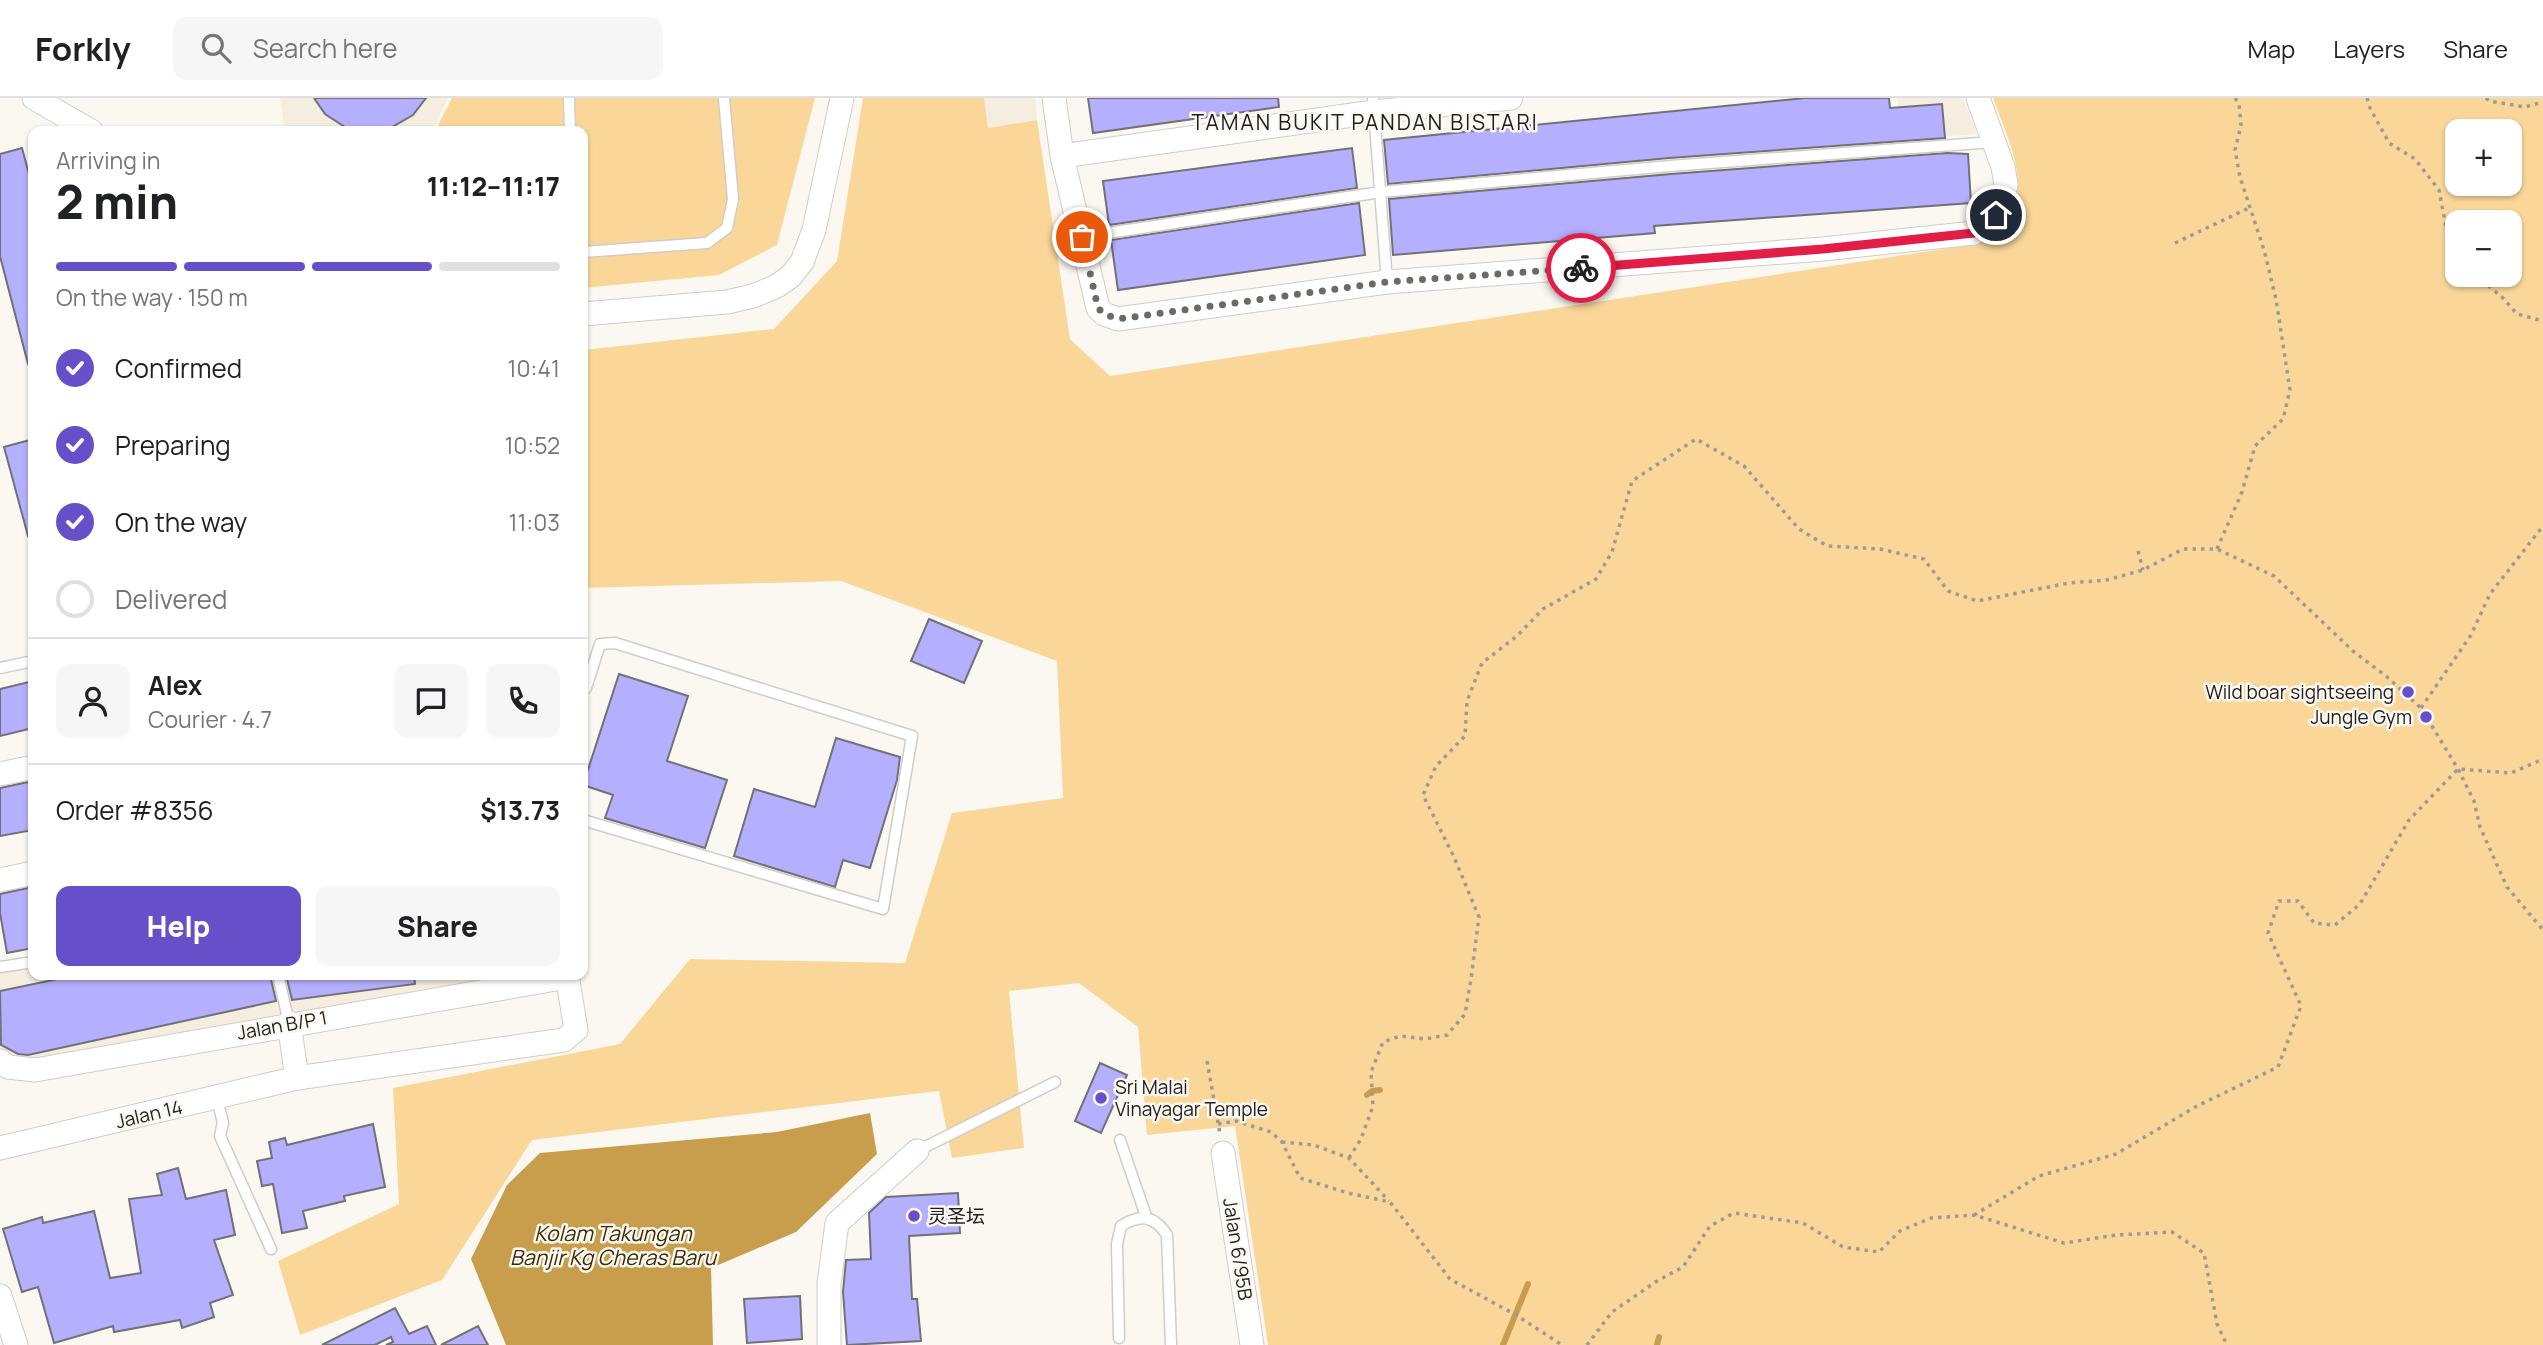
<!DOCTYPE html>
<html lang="en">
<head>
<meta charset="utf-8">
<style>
	body { margin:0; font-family:Manrope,"Noto Sans SC",sans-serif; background:#f6f6f6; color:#202124; height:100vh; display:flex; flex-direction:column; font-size:26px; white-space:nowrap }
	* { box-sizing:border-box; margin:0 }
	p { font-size:23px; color:#757577 }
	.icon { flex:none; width:38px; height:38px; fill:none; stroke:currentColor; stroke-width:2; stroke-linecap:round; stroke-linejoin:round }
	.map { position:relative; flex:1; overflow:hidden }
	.drawer { position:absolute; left:28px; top:28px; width:560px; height:854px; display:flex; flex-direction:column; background:#fff; border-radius:14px; box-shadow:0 2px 5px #0004 }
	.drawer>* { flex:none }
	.fabs { position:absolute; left:2445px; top:21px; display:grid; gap:14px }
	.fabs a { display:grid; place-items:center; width:77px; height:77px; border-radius:14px; background:#fff; box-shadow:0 2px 5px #0004; font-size:35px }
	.pin { position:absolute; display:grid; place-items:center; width:60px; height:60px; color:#fff; margin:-30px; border:4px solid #fff; border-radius:50%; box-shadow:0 2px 7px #0007 }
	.courier { position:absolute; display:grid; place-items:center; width:70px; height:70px; margin:-35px; border:5px solid #e11d48; border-radius:50%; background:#fff; color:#222; box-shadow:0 2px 9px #0007 }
	.overview em { font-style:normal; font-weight:800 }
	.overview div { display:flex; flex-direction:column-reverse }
	.overview { display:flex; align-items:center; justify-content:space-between; height:119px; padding:0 28px }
	h1 { font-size:46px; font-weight:800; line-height:52px }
	.bar { display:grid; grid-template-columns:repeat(4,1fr); gap:10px 7px; align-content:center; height:84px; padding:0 28px }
	.bar i { height:9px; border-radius:5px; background:#e0e0e0 }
	.bar .selected { background:#6550c9 }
	.bar p { grid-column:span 4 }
	.line { display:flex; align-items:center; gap:18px; padding:0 28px; border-top:2px solid #e0e0e0 }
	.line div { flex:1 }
	.round { display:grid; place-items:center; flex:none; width:74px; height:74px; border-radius:14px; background:#f6f6f6 }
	ol { padding:0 28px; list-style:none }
	li { display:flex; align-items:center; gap:21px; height:77px }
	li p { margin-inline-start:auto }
	li .icon { padding:7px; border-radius:50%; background:#6550c9; color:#fff; stroke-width:4 }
	li:last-child { color:#757577 }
	li i { width:38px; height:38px; border:4px solid #e0e0e0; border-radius:50% }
	.primary-button { display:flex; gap:14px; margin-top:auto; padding:14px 28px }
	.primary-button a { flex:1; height:80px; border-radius:14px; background:#6550c9; color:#fff; font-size:28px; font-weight:800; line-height:80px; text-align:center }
	.primary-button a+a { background:#f6f6f6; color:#202124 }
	header { display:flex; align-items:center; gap:42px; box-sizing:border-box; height:98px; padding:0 35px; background:#fff; border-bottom:2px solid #e0e0e0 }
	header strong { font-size:33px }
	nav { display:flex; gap:38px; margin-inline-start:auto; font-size:24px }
	.search { width:490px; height:63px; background:#f6f6f6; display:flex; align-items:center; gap:18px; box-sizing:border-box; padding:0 24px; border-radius:14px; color:#757577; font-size:26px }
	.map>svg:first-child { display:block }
</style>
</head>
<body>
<header>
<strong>Forkly</strong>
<div class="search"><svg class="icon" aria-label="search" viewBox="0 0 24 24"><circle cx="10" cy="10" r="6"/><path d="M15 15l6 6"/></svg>Search here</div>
<nav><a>Map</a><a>Layers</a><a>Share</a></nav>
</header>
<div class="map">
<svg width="2543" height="1247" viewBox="0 0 2543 1247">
	<rect width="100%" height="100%" fill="#fbf8f2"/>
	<path fill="#f4ede0" d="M280,0H448L432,33H285Z
		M984,0H1035L1037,22L988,30Z
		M1897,0H1963L1977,36L1901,42Z
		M33,867V877H534L34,964L10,962L0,953V873Z"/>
	<path fill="#fad799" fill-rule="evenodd" d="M452,0H815L777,147L719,177L583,190V33H435Z
		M863,0H984L988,30L1037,22L1070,241L1110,278L1976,146C1983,142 1993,138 1999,132C2038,96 2007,40 1993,0H2543V1247H1268L1235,1028L1147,1037L1138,929L1079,885L1009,893L1024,1050L952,1060L939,993L532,1042L442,1182L300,1237L278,1163L399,1106L393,990L620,946L690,861L905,865L952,715L1063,700L1057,563L841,483L583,490V252L774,231L837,163ZM2457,33H2510V86H2457ZM2457,124H2510V177H2457Z"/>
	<path fill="#c89e4d" d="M870,1015L877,1056L796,1134L711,1170L713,1247H506L471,1161L507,1087L540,1055L777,1034Z"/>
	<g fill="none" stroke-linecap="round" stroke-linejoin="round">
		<path stroke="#c89e4d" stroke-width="6" d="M1367,997L1372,993L1380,992
			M1503,1247L1528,1186
			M1657,1247L1659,1239"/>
	</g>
	<path fill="#b4b0ff" stroke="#717176" stroke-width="2" d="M314,0H426L413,17L392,29L369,33L345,29L325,16Z
		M1088,0H1278L1279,9L1093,35Z
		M1805,0H1889L1890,10L1942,6L1945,40L1669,60L1388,86L1384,42Z
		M22,50L33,91V265L28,266L0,158V56Z
		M1352,50L1357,90L1109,127L1103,83Z
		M1947,55L1968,56L1971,105L1654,128L1655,135L1393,157L1389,101L1671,76Z
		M1359,105L1365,157L1118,192L1111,142Z
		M33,341V437L28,438L4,349Z
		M929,521L982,543L964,585L911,563Z
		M619,576L688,598L667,663L727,682L705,750L605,720L613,697L583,687Z
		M33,583V630L0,638V591Z
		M836,640L900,659L897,682L870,770L843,762L835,789L734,758L754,691L815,709Z
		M33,683V732L0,738V690Z
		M33,789V850L7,855L0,815V796Z
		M77,877H270L276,903L28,957L18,956L1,947L0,893Z
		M286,877H414L415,886L292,902Z
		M1100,965L1127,977L1101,1035L1075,1023Z
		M373,1026L385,1089L344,1098L345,1103L303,1113L307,1130L282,1135L273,1086L262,1088L257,1063L272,1060L269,1044L285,1040L287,1047Z
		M178,1070L186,1101L226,1092L235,1137L214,1142L233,1197L210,1205L214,1219L182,1230L180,1222L114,1234L113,1228L54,1245L38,1189L22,1194L3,1131L42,1119L43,1125L94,1113L110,1180L141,1175L129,1101L162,1097L157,1076Z
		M958,1095L960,1135L909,1138L912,1201H917L921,1243L847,1247L843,1194L846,1162L871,1161L869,1115L886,1099Z
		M800,1198L802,1241L747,1245L744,1201Z
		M395,1210L409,1236L427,1228L436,1247H386L393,1244L391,1239L375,1247H322Z
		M478,1228L488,1247H441Z"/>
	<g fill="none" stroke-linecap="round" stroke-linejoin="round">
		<defs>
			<path id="lane" d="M569,0L570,33
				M1373,0L1387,184
				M1081,139L1381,94L1670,68L1993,44
				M583,154L707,145L727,130L733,101L724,0
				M0,570L33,563
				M583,591L586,590L600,546L615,545L912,638L883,811L583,722
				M0,869L33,864
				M278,877L289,925
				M217,1001L223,1025L220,1038L271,1151
				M1120,1042L1147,1121
				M917,1053L1055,984
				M1119,1240L1117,1146L1121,1128C1140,1116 1154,1117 1167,1137L1171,1247"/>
			<path id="street" d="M34,0L91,33
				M1054,0L1062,58L1098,210L1104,216L1118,221L1387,184L1823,151L1974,135L1996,117L2002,107L2006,86L2003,69L1978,0
				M1062,58L1374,14L1511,0
				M583,216L727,204L753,198L777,188L791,178L802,164L814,132L842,0
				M0,676L33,669
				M0,782L33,775
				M289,925L297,980
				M0,963L8,969L35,972L567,879
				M0,1050L297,980L564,942L576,932L567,877
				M1223,1055L1252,1247
				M0,1198L16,1247
				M829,1247V1186L837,1125L917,1053"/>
		</defs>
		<use href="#lane" stroke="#d0cdc7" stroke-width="13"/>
		<use href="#street" stroke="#d0cdc7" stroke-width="25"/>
		<path stroke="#9d9b97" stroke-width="3.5" stroke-dasharray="3.5 5" stroke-linecap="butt" d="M2367,0L2370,10L2389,45L2415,61L2439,92L2446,129L2457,157
			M2486,0L2489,3L2525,9L2543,4
			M2175,145L2249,110
			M2475,177L2502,199L2517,216L2543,223
			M2217,451L2242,394L2255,348L2283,321L2290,292L2276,201L2264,152L2240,79L2235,52L2241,27L2239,6L2235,0
			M2138,453L2143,472
			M2421,610L2471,537L2490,496L2543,428
			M1207,963L1220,1036
			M1218,1026L1236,1023L1271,1034L1282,1044L1300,1080L1348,1095L1390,1104L1450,1181L1516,1217L1562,1247
			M1282,1044L1314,1047L1349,1060L1389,1103
			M1349,1060L1361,1041L1373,1008L1371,974L1383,944L1400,938L1425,941L1447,937L1465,916L1471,881L1479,819L1454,759L1423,697L1436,668L1465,638L1467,603L1482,565L1517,538L1543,511L1596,481L1612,454L1632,383L1696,341L1744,368L1799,431L1827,448L1880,451L1924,461L1948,493L1977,503L2069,485L2107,482L2143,472L2183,451H2217L2274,478L2354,554L2386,578L2421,610L2458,671L2474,703L2480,729L2507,789L2543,832
			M1974,1117L2039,1078L2116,1056L2197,1008L2278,969L2301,908L2268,835L2279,803H2298L2314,825L2335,827L2360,806L2409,722L2458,671L2511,675L2543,661
			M1587,1247L1612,1214L1657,1183L1683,1169L1710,1128L1734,1115L1803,1125L1843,1149L1879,1154L1900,1133L1931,1120L1974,1117L2064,1145L2117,1137L2172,1134L2204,1155L2217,1226L2227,1247"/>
		<use href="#lane" stroke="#fff" stroke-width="10"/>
		<use href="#street" stroke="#fff" stroke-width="23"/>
	</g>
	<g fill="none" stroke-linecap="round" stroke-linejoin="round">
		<path stroke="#6b6a66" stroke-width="7" stroke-dasharray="0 12.6" d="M1082,139L1098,210L1104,216L1118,221L1387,184L1581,170"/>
		<path stroke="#e11d48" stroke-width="9" d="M1581,170L1823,151L1974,135L1996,117"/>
	</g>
	<g fill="#6550c9" stroke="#fbf8f2" stroke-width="2.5">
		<circle cx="2408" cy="594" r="7"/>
		<circle cx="2426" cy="619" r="7"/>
		<circle cx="1101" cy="1000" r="7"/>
		<circle cx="914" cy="1118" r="7"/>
	</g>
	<g text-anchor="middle" stroke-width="5" stroke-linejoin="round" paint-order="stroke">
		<g font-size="19" fill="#1e1d1b" stroke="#fbf8f2" text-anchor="end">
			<text x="2394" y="601">Wild boar sightseeing</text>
			<text x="2412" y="626">Jungle Gym</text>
			<text x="1115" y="996" text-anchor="start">Sri Malai<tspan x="1115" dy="22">Vinayagar Temple</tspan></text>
			<text x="928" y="1125" text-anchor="start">灵圣坛</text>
		</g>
		<g font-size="19" fill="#1e1d1b" stroke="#fbf8f2">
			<text transform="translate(282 927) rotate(-10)" y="7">Jalan B/P 1</text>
			<text transform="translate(149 1016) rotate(-13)" y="7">Jalan 14</text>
			<text transform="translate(1238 1151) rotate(81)" y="7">Jalan 6/95B</text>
		</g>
		<g font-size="21" letter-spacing="2" fill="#1e1d1b" stroke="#fbf8f2">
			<text x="1365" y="32">TAMAN BUKIT PANDAN BISTARI</text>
		</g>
		<g font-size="21" font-style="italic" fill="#3c2b06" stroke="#fbf8f2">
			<text x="613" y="1143">Kolam Takungan<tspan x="613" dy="24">Banjir Kg Cheras Baru</tspan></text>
		</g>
	</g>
</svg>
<div class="fabs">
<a>+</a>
<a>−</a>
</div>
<div class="pin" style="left:1082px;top:139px;background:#ea580c"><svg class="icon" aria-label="bag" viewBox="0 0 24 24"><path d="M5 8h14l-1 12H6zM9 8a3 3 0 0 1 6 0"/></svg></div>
<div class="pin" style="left:1996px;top:117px;background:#1f2937"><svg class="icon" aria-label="home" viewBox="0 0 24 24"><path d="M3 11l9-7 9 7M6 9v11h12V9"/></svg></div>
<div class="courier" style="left:1581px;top:170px"><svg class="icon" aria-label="bike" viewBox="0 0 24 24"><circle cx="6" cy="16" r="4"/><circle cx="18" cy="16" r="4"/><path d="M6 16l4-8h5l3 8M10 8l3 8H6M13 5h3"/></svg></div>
<section class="drawer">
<div class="overview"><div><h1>2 min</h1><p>Arriving in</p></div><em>11:12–11:17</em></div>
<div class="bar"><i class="selected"></i><i class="selected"></i><i class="selected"></i><i></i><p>On the way · 150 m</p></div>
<ol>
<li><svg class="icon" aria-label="check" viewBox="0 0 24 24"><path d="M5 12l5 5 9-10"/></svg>Confirmed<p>10:41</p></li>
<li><svg class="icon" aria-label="check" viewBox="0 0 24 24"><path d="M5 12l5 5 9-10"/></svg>Preparing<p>10:52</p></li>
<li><svg class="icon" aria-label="check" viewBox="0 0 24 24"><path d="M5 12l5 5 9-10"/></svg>On the way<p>11:03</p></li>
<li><i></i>Delivered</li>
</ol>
<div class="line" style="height:126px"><a class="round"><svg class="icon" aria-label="person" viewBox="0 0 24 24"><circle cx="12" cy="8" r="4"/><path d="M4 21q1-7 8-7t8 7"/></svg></a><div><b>Alex</b><p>Courier · 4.7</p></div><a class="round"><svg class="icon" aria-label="chat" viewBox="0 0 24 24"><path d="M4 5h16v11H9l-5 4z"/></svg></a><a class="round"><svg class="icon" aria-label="phone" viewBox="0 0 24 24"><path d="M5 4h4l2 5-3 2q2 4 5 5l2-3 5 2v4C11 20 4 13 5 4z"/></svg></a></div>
<div class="line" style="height:91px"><div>Order #8356</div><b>$13.73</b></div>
<div class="primary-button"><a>Help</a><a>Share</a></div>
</section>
</div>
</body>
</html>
